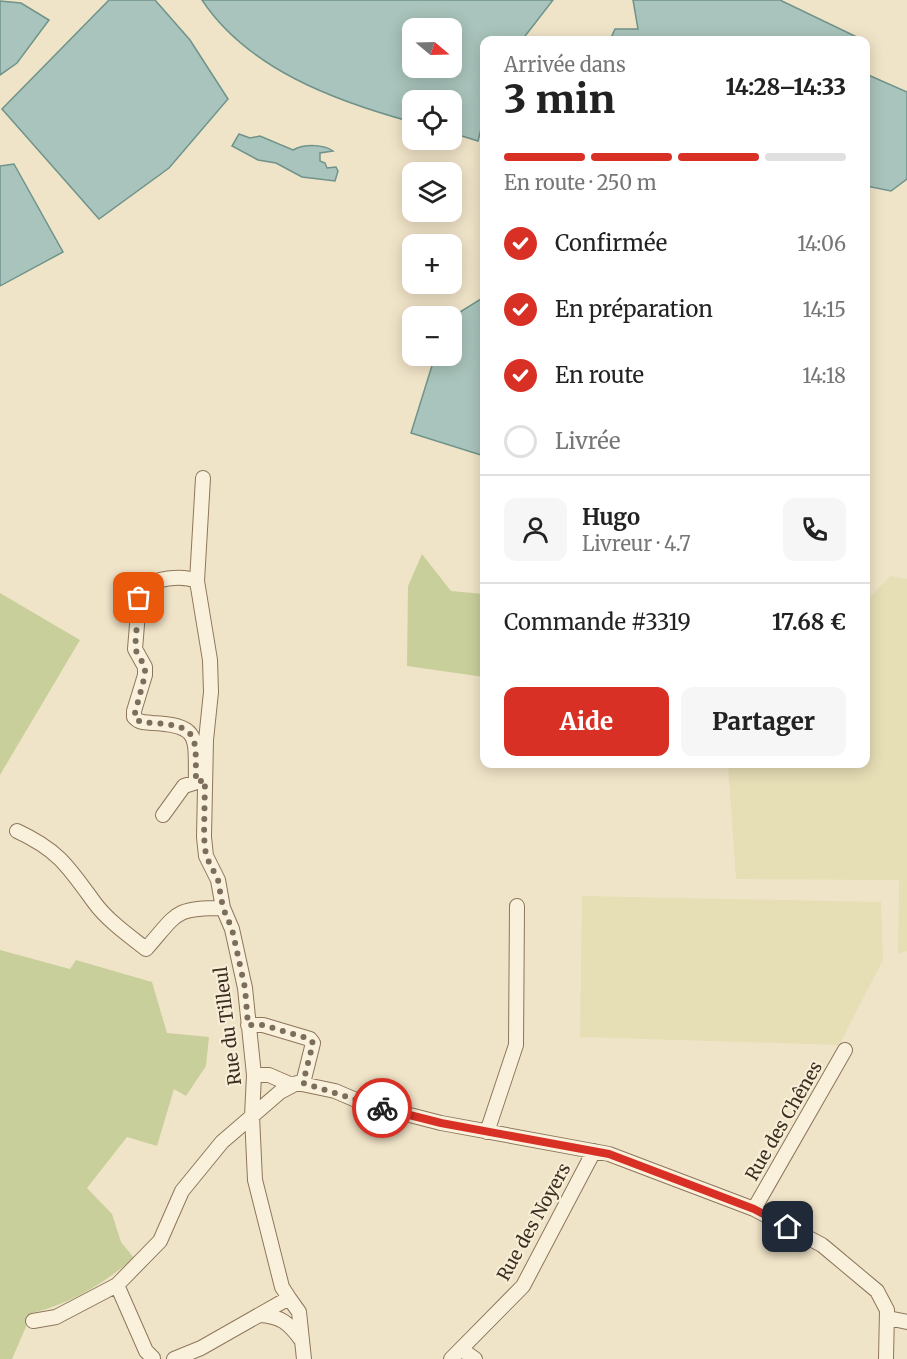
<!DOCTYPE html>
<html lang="fr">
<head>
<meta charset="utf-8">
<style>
	body { margin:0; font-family:Merriweather,serif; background:#f6f6f6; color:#222; height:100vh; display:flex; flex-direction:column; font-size:22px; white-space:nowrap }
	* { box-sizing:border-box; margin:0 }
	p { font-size:20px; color:#767676 }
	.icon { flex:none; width:33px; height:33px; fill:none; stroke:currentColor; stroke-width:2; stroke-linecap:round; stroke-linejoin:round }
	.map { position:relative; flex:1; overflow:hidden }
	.details { position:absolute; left:480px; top:36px; width:390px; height:732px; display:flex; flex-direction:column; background:#fff; border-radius:12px; box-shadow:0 3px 15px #0003 }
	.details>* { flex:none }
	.needle { width:39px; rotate:109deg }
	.fabs { position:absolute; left:402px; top:18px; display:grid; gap:12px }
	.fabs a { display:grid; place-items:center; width:60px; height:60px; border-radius:12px; background:#fff; box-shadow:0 3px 15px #0003; font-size:30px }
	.pin { position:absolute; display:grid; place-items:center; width:51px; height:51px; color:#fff; margin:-26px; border-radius:12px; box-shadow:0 3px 9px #0006 }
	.courier { position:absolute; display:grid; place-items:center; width:60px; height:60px; margin:-30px; border:4px solid #d93025; border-radius:50%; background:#fff; color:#222; box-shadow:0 2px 8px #0007 }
	.head em { font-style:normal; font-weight:800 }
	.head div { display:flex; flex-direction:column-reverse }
	.head { display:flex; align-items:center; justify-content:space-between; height:102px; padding:0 24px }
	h1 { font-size:39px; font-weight:800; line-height:45px }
	.bar { display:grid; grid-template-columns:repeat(4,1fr); gap:9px 6px; align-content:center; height:72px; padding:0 24px }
	.bar i { height:8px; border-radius:4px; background:#e0e0e0 }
	.bar .on { background:#d93025 }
	.bar p { grid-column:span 4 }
	.line { display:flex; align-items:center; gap:15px; padding:0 24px; border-top:2px solid #e0e0e0 }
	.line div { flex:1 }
	.round { display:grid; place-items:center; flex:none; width:63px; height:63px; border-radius:12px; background:#f6f6f6 }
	ol { padding:0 24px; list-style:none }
	li { display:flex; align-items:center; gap:18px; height:66px }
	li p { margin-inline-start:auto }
	li .icon { padding:6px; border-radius:50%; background:#d93025; color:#fff; stroke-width:4 }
	li:last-child { color:#767676 }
	li i { width:33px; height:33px; border:3px solid #e0e0e0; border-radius:50% }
	.primary-button { display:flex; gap:12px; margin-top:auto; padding:12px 24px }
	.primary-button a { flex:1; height:69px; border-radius:12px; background:#d93025; color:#fff; font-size:24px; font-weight:800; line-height:69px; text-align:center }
	.primary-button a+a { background:#f6f6f6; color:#222 }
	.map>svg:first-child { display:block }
</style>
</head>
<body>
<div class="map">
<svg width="907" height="1359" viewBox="0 0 907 1359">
	<rect width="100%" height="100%" fill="#f0e4c8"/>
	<path fill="#e6deb5" d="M890,576L907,579V951L898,954L899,880L736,879L728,764H866V601Z
		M582,896L881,902L883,960L839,1045L580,1037Z"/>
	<path fill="#c9cf9b" d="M422,554L451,591L484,594V677L407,666L408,586Z
		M0,593L80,640L0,775Z
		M0,950L70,969L76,960L152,982L167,1033L209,1037L206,1066L186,1096L174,1089L157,1146L127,1137L87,1188L112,1214L121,1242L134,1258C104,1283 71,1304 32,1313L12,1359H0Z"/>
	<path fill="#a9c4bc" stroke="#6f938a" stroke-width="1.5" fill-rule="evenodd" d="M109,0H155L190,40L228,99L169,168L99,219L2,109Z
		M202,0H553L522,40H484V117L478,141L452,133V100H412V122C335,101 248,69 202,0ZM452,28V68H412V28Z
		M633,0H780L863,40H610L615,29H638Z
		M0,1L21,3L49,20L17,63L0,75Z
		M866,74L907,92V179L891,191L866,186Z
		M239,134L250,138L260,136L293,150C304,144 324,144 333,151L320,153V161L325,163L327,168L336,167L338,171L335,181L302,177L276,163L258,160L232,146Z
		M14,164L63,252L0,286V166Z
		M484,297V456L411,433L435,356H452V317Z"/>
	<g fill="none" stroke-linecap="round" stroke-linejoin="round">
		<defs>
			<path id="minor" d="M196,782C195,739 202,725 152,723C144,722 139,723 134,717V711L145,675V667L135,649L140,588C156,579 180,574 197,581
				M163,815L184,786L203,780
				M17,831C58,850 68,866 94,902C107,920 128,935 146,949C178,913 173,908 223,908
				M248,1025H263L310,1039L313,1043L303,1083
				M254,1075H269L292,1085
				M487,1132L516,1045L517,906
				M754,1209L845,1050
				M289,1298L299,1312L304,1359
				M259,1315C281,1316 289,1323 302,1341
				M888,1318L907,1322
				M33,1321L56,1317L117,1285
				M461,1349L475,1359
				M153,1358L146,1351L117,1285L160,1241L182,1191L222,1142L280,1092L297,1083L335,1091L363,1103L441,1123L609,1154L754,1209L822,1245L877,1291L887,1310L886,1359
				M174,1359L201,1348L289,1298L282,1287L255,1180L252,1116L254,1075L245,988L232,929L223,908L218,880L206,856L204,837L206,740L211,692L210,660L197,581L203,478
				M451,1359L523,1286L594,1151"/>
		</defs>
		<use href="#minor" stroke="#8d765c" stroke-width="16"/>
		<use href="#minor" stroke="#faf1dc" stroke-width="14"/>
	</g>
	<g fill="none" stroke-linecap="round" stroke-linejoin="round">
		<path stroke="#7c6e5b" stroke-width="6" stroke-dasharray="0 10.8" d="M139,598L135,649L145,667V675L134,717C139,723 144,722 151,723C202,725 195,739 196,782L205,780L204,837L206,856L218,880L223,908L232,929L245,988L248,1025H263L310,1039L313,1043L303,1083L382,1108"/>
		<path stroke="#d93025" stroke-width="8" d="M382,1108L441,1123L609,1154L754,1209L788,1227"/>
	</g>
	<g text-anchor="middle" stroke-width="4.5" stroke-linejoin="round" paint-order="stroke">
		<g font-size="18" fill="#3d2e20" stroke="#f7eed8">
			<text transform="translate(228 1026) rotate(-97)" y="6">Rue du Tilleul</text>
			<text transform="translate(784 1121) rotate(-60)" y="6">Rue des Chênes</text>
			<text transform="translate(534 1222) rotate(-61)" y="6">Rue des Noyers</text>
		</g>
	</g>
</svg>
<div class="fabs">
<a><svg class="needle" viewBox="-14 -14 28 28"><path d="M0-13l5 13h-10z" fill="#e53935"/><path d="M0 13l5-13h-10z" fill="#767676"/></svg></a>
<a><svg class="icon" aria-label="locate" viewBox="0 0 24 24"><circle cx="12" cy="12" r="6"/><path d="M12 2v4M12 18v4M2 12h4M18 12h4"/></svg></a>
<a><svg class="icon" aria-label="layers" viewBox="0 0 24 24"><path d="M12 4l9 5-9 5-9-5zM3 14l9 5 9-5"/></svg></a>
<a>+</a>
<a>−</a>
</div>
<div class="pin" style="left:139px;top:598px;background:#ea580c"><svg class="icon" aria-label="bag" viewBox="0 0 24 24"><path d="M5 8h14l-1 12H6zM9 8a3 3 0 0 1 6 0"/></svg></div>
<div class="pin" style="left:788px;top:1227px;background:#1f2937"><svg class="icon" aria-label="home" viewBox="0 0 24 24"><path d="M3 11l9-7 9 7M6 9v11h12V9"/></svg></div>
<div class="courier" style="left:382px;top:1108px"><svg class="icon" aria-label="bike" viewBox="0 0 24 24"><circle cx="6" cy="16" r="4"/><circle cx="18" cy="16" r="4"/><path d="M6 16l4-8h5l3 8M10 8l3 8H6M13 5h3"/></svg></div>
<section class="details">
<div class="head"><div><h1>3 min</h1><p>Arrivée dans</p></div><em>14:28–14:33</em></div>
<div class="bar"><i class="on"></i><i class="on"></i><i class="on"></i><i></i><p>En route · 250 m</p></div>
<ol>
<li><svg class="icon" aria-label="check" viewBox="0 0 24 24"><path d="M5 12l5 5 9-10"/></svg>Confirmée<p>14:06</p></li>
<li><svg class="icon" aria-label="check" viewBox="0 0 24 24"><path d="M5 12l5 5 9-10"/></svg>En préparation<p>14:15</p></li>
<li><svg class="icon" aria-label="check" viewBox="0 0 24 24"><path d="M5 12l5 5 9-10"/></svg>En route<p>14:18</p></li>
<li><i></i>Livrée</li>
</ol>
<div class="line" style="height:108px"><a class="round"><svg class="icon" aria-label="person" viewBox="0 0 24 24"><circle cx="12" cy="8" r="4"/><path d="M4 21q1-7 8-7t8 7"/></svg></a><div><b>Hugo</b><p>Livreur · 4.7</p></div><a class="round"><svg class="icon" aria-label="phone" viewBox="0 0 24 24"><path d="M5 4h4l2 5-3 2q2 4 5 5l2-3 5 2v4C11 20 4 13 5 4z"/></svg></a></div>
<div class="line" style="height:78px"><div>Commande #3319</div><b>17.68 €</b></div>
<div class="primary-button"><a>Aide</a><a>Partager</a></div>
</section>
</div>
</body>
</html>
